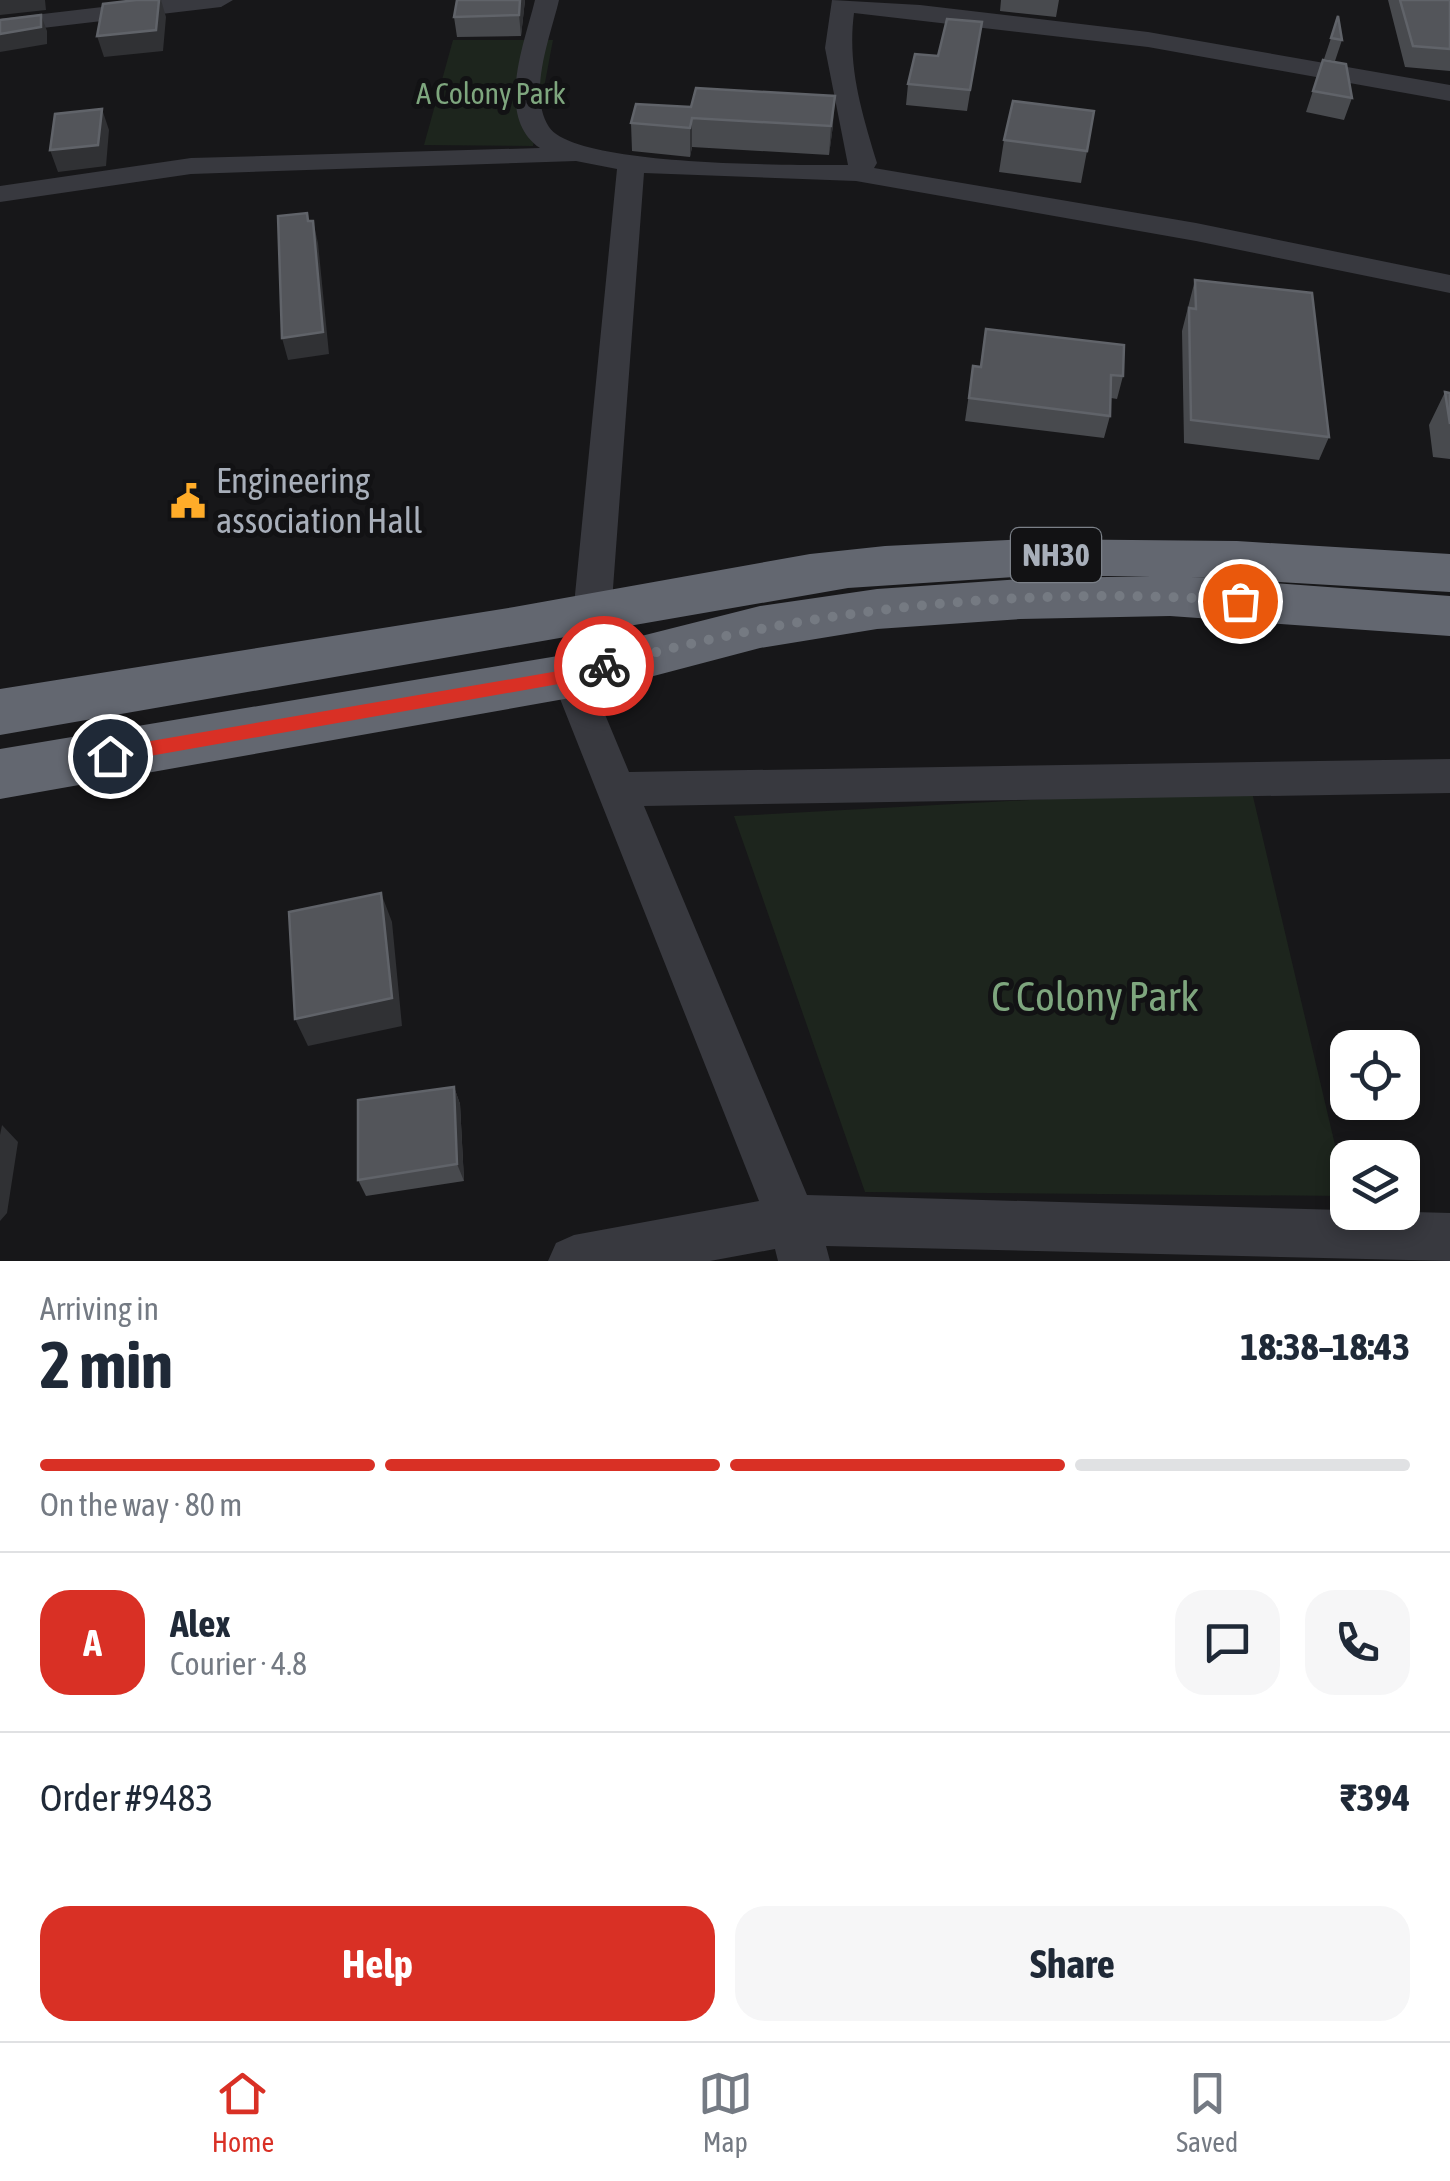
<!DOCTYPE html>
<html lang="en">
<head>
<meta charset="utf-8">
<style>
	body { margin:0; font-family:"Asap Condensed",sans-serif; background:#f6f6f7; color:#1f2937; height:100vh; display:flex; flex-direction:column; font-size:38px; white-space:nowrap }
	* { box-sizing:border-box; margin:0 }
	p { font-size:32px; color:#747a83 }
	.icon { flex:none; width:55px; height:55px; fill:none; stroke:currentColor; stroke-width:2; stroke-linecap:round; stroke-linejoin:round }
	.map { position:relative; height:1261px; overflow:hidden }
	.side { display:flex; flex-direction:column; background:#fff; flex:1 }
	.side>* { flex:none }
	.buttons { position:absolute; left:1330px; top:1030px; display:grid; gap:20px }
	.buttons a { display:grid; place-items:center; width:90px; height:90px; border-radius:20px; background:#fff; box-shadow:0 5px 15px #0003; font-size:50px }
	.pin { position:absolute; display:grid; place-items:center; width:85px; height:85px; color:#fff; margin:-42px; border:5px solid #fff; border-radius:50%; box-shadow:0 2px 10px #0007 }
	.courier { position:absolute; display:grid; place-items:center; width:100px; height:100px; margin:-50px; border:8px solid #d93025; border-radius:50%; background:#fff; color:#222; box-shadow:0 2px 12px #0007 }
	.headline em { font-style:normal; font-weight:700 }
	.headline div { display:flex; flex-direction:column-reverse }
	.headline { display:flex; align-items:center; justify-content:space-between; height:170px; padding:0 40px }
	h1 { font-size:65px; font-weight:700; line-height:75px }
	.bar { display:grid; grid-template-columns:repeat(4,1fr); gap:15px 10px; align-content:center; height:120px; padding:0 40px }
	.bar i { height:12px; border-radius:8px; background:#e0e1e3 }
	.bar .active { background:#d93025 }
	.bar p { grid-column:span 4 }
	.line { display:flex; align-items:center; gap:25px; padding:0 40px; border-top:2px solid #e0e1e3 }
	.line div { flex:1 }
	.round { display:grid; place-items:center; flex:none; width:105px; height:105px; border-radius:30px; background:#f6f6f7 }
	.cta { display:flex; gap:20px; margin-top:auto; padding:20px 40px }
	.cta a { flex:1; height:115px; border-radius:30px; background:#d93025; color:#fff; font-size:40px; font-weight:700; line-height:115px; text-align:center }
	.cta a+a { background:#f6f6f7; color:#1f2937 }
	.tab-bar { display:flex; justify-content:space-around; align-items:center; height:140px; border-top:2px solid #e0e1e3; background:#fff; font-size:28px; color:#747a83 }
	.tab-bar a { display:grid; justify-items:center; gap:5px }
	.tab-bar .active { color:#d93025 }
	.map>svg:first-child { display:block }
</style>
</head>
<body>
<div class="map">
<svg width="1450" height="1261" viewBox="0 0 1450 1261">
	<rect width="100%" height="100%" fill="#171719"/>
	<path fill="#1d251d" d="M453,40H553L533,146L424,145Z
		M1251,788L1347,1196L865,1192L734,816Z"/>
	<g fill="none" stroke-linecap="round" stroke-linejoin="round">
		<path fill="#38393f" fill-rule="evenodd" d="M162,0H233L221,7L0,33V19Z
			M535,0H559C551,35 527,93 549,127C575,167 797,165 848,165L825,48L832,0L920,5L1148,32L1450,85V101L1148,47L854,13C847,66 862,113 877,163L874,168L1196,223L1450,275V293L1196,241L856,181L644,173L611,615L589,676L629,772L1450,759V793L644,806L807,1195L1450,1213V1261L826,1246L830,1261H778L775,1249L710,1261H548L556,1243L574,1235L759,1201L551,676L573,615L617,169L576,161L191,174L0,202V186L191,158L540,148C494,117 525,42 535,0Z"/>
		<path fill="#636770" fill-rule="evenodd" d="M1028,539L1237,541L1450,554V592L1190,577L1450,596V636L1170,616L1020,619L877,629L760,648L570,698L0,799V749L570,654L760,606L877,589L1020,579L1151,576H1028L848,588L0,735V689L514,607L810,554L885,546Z"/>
	</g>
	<path fill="#484a4e" d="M457,0H525L521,36L457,37L454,17Z
		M1001,0H1059L1056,17L1000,11Z
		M1388,0H1450V71L1405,67Z
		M982,22L967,111L906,105L908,84Z
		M1331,38L1342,40L1335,61L1324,59Z
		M1323,60L1352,98L1344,120L1306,112Z
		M636,104L833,125L829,155L692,147L690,157L632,151L631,123Z
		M1004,140L1087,151L1081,183L999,172Z
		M1195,280L1329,437L1319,460L1184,443L1182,331Z
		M986,329L1123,376L1117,399L1111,398L1110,416L1104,438L965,421L973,366L980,367Z
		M1445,392L1450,393V459L1433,457L1429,425Z
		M454,1087L460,1104L464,1181L366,1196L358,1180Z"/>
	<path fill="#303134" d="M0,0H45L46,10L0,15Z
		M161,0L166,17L163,51L104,57L97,36Z
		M520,0H525L521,36L519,15Z
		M41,15L47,31V44L0,52V34Z
		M835,96L833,125L829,155L831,126Z
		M102,109L109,130L106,166L58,172L50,150Z
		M692,118V147L690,157V128Z
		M313,221L318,243L329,354L288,360L282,338Z
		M381,893L392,922L402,1026L308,1046L295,1019Z
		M454,1087L460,1104L464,1181L457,1164Z
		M2,1125L18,1142L7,1213L0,1221V1135Z"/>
	<path fill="#53555a" stroke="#606369" stroke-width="2.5" d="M136,0H159L156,30L97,36L103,4Z
		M457,0H520L519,15L454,17Z
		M1400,0H1450V49L1413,46Z
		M41,15V27L0,34V20Z
		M1338,16L1342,40L1331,38Z
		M947,19L982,22L970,90L908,84L915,54L938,56Z
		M1323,60L1346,64L1352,98L1313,91Z
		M696,88L835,96L831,126L692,118L690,128L631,123L636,104L691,107Z
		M1013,101L1094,111L1087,151L1004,140Z
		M102,109L98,145L50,150L55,114Z
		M307,213L308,221H313L323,332L282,338L278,216Z
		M1195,280L1312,293L1329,437L1191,420L1189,308L1196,309Z
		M986,329L1124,345L1123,376L1111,375L1110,416L969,398L973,366L981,367Z
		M1445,392L1450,393V424Z
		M381,893L392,998L295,1019L289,912Z
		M454,1087L457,1164L358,1180V1100Z"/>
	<path fill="#d93025" d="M604,660L610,662V671L570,682L110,763L102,756L110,748L570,669Z"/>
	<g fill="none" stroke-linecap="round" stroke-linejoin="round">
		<path stroke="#757a82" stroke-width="10" stroke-dasharray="0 18" d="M604,666C810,608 1026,585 1240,601"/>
	</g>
	<defs>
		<symbol id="civic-bare" viewBox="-9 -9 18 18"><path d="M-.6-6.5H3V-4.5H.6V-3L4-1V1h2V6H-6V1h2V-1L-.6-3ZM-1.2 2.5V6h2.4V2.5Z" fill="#ffac29" stroke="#121214" stroke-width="2.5" paint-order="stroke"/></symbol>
	</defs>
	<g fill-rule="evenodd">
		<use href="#civic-bare" x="163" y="476" width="50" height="50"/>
	</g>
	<g text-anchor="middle" stroke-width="10" stroke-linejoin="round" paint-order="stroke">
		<g font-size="30" fill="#7ea67e" stroke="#121214">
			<text x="491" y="104">A Colony Park</text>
		</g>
		<rect fill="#121214" stroke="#7b8088" stroke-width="2.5" x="1011" y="528" width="90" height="54" rx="8"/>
		<g font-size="32" font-weight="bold" fill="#a8afba">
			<text x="1056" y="566">NH30</text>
		</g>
		<g font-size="35" fill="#a8afba" stroke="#121214" text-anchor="start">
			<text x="216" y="493">Engineering<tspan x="216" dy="40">association Hall</tspan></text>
		</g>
		<g font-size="42" fill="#7ea67e" stroke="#121214">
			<text x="1095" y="1011">C Colony Park</text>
		</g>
	</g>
</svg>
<div class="buttons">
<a><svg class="icon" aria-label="locate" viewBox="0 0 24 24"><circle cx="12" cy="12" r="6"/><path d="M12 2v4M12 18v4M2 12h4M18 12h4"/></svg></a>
<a><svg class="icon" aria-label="layers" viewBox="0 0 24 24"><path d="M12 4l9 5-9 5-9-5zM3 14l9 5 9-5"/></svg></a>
</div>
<div class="pin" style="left:1240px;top:601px;background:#ea580c"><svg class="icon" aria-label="bag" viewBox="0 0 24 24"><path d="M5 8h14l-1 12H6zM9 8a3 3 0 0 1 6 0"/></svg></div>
<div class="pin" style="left:110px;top:756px;background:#1f2937"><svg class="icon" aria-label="home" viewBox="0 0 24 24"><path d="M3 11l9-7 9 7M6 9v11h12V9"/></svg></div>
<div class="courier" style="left:604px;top:666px"><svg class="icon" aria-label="bike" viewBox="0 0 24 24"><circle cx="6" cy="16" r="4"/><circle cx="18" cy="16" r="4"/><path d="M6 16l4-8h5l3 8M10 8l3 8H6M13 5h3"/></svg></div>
</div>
<section class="side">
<div class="headline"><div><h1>2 min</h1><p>Arriving in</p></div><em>18:38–18:43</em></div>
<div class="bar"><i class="active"></i><i class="active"></i><i class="active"></i><i></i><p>On the way · 80 m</p></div>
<div class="line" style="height:180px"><b class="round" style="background:#d93025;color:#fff">A</b><div><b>Alex</b><p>Courier · 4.8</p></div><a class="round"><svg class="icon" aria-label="chat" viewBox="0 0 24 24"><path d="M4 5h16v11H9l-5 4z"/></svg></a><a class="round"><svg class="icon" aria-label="phone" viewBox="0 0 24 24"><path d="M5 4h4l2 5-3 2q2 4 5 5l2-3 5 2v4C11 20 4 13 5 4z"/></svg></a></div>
<div class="line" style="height:130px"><div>Order #9483</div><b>₹394</b></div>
<div class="cta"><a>Help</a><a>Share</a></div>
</section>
<nav class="tab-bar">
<a class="active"><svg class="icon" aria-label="home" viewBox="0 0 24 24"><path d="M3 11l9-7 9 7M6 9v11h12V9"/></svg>Home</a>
<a><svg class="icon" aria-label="map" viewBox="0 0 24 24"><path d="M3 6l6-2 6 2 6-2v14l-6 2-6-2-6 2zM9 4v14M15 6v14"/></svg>Map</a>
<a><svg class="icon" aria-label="saved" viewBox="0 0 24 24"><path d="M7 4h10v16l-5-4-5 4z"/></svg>Saved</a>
</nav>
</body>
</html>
